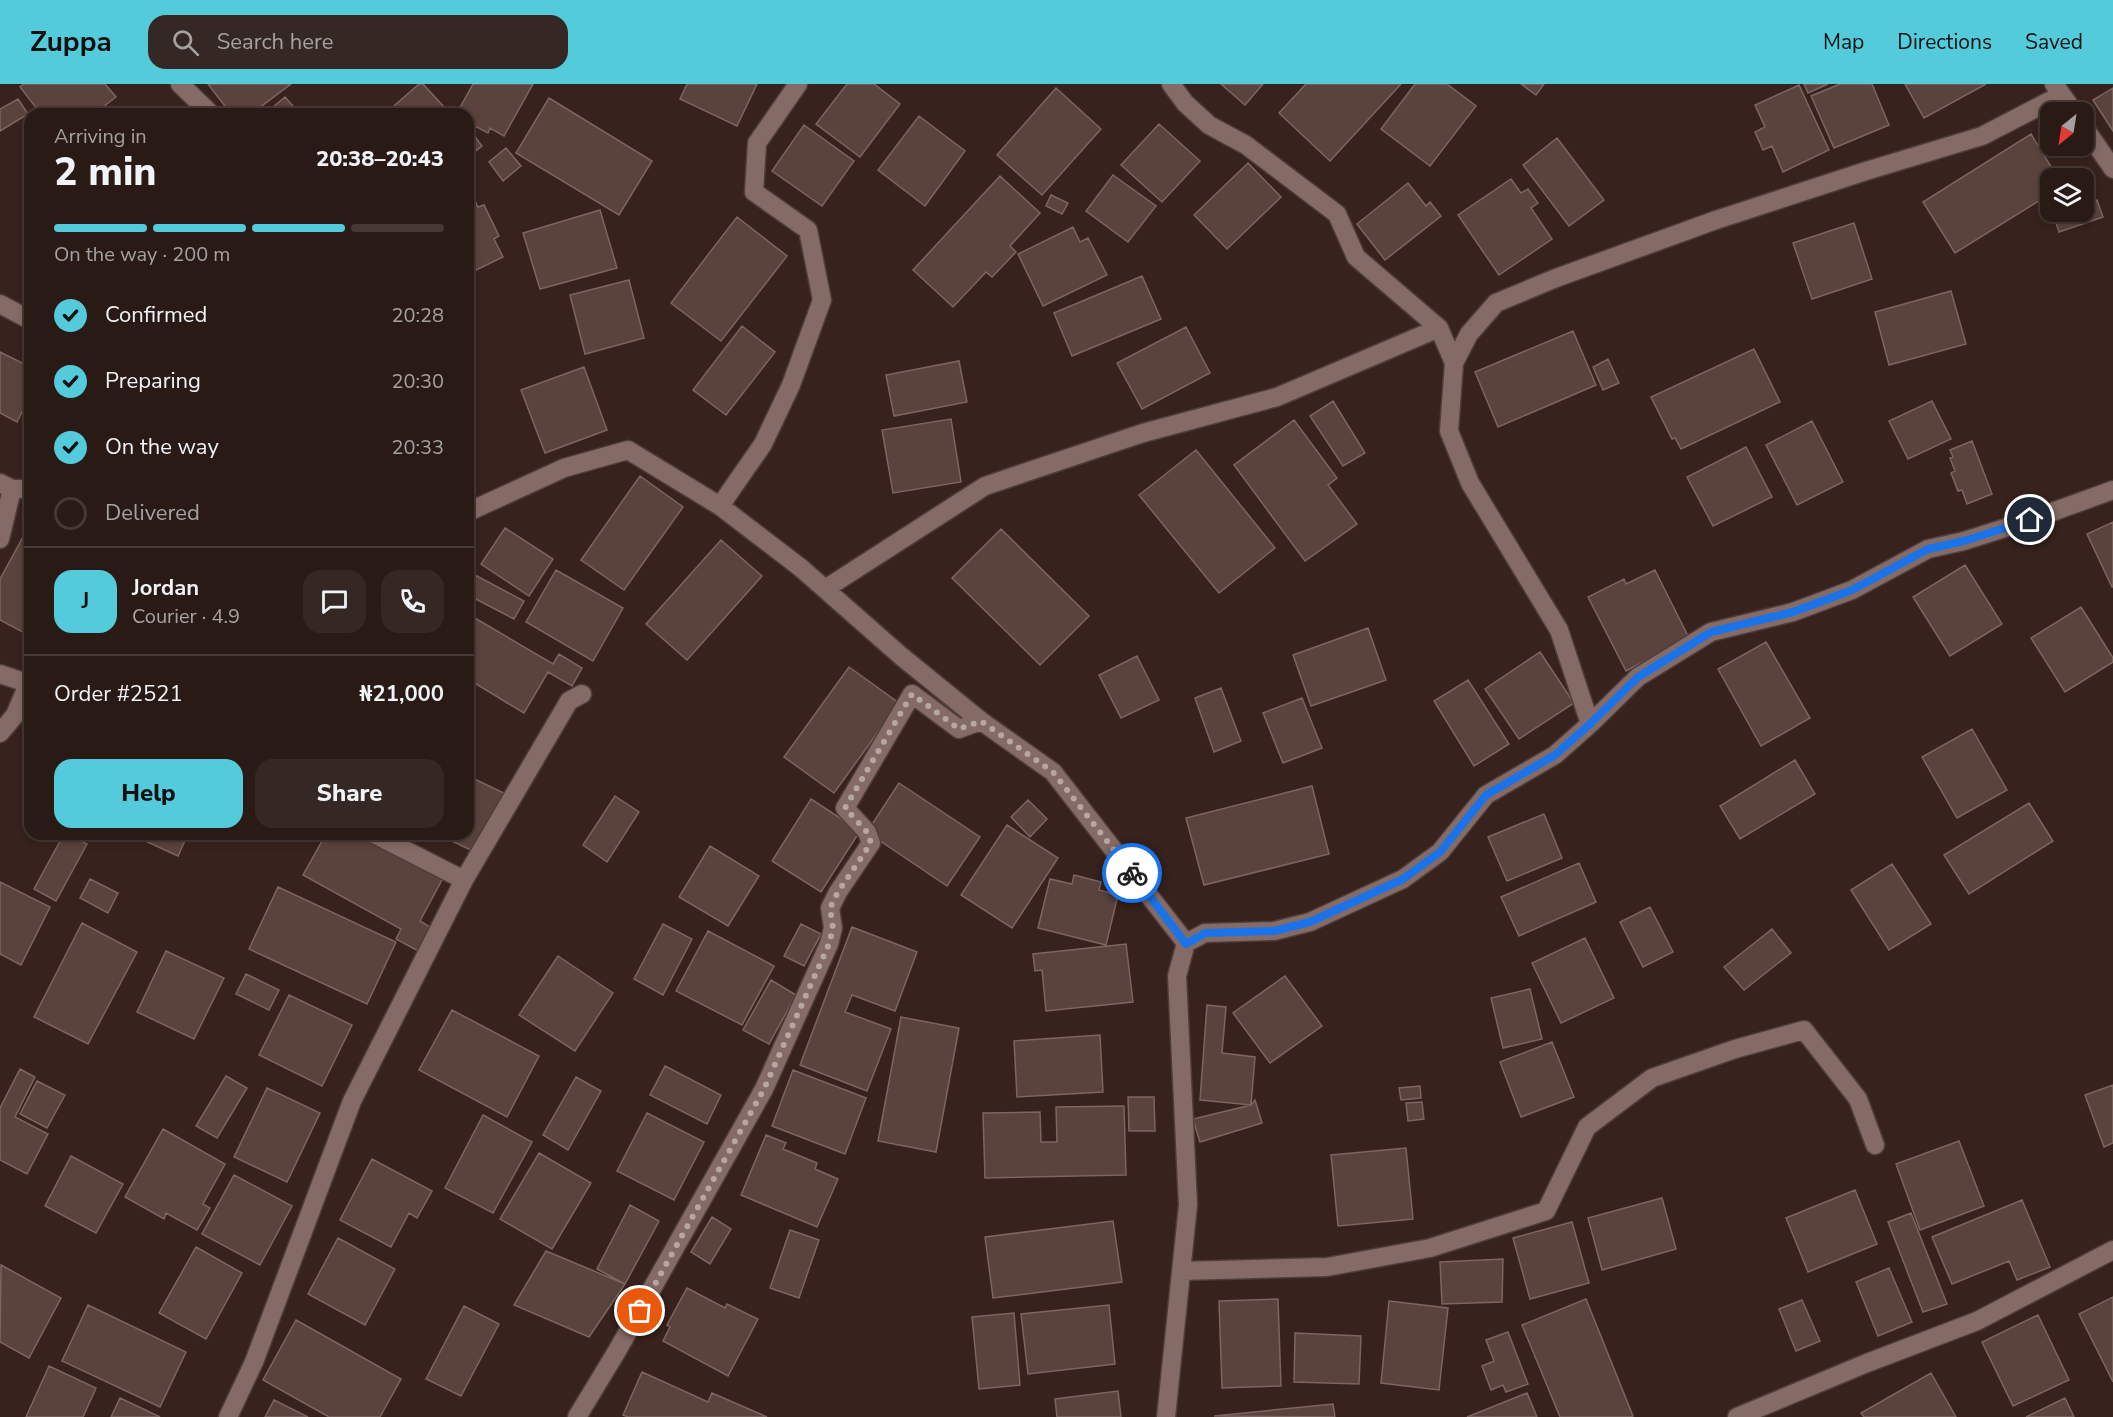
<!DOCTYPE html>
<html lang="en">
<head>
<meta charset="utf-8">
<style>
	body { margin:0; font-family:"Nunito Sans",sans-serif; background:#352723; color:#f1f3f6; height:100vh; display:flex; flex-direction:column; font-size:22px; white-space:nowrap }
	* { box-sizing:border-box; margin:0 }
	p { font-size:20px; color:#a5a1a1 }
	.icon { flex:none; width:33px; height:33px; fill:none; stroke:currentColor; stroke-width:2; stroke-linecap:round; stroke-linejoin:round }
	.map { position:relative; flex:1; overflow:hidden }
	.side { position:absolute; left:24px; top:24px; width:450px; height:732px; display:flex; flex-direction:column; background:#291a16; border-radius:18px; box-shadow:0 3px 9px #0003,0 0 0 2px #453835 }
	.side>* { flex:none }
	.needle { width:39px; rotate:210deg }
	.tools { position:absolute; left:2040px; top:18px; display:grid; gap:12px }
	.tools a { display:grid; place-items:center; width:54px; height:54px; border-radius:12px; background:#291a16; box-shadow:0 3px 9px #0003,0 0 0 2px #453835; font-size:30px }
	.pin { position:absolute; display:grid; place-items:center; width:51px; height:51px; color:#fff; margin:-26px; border:3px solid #fff; border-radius:50%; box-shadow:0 2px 6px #0007 }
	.courier { position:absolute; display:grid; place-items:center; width:60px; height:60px; margin:-30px; border:4px solid #1a73e8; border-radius:50%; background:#fff; color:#222; box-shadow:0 2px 8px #0007 }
	.head em { font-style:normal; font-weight:800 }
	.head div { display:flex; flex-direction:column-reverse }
	.head { display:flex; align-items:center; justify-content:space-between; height:102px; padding:0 30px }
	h1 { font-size:39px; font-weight:800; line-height:45px }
	.bar { display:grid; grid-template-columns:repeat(4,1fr); gap:9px 6px; align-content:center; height:72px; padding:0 30px }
	.bar i { height:8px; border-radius:4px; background:#453835 }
	.bar .selected { background:#53cbda }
	.bar p { grid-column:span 4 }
	.line { display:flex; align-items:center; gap:15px; padding:0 30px; border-top:2px solid #453835 }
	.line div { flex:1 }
	.round { display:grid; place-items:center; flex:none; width:63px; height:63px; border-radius:18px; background:#352723 }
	ol { padding:0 30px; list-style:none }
	li { display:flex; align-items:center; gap:18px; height:66px }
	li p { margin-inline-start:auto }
	li .icon { padding:6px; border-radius:50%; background:#53cbda; color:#111; stroke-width:4 }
	li:last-child { color:#a5a1a1 }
	li i { width:33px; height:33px; border:3px solid #453835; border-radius:50% }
	.button { display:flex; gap:12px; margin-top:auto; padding:12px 30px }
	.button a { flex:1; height:69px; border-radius:18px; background:#53cbda; color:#111; font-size:24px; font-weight:800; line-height:69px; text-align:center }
	.button a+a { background:#352723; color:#f1f3f6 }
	header { display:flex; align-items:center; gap:36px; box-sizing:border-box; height:84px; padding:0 30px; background:#53cbda; color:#111 }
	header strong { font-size:28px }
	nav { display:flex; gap:33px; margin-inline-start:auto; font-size:21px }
	.search { width:420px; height:54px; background:#352723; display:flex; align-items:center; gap:15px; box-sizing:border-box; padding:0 21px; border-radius:18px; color:#a5a1a1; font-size:22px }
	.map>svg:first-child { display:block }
</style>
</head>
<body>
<header>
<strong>Zuppa</strong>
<div class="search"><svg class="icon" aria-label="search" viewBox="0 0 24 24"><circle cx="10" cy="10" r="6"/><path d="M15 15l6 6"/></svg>Search here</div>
<nav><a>Map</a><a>Directions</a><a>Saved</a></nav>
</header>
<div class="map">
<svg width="2113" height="1333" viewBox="0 0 2113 1333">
	<rect width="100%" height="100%" fill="#37221d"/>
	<path fill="#5a433d" stroke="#7e655f" stroke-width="1.5" d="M24,0H105L116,13L94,30H41L20,3Z
		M208,0H291L251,30H231Z
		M419,0H423L445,24L438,30H389L387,28Z
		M473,0H533L504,52L490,44L488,49L469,39L472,34L468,30L458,27Z
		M687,0H757L737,42L680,15Z
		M847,0H874L900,20L860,73L816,40Z
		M1221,0H1263L1245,21Z
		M1306,0H1401L1330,77L1279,29Z
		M1415,0H1447L1476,22L1430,82L1381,45Z
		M1521,0H1544L1536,11Z
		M1804,0H1828L1808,9Z
		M1840,0H1872L1889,41L1834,64L1811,12Z
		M1905,0H1986L1924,34Z
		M1799,1L1829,66L1783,88L1772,62L1763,66L1755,48L1765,43L1755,21Z
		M1056,4L1101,45L1042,111L997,71Z
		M2113,4V47L2093,16Z
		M285,13L300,30H265Z
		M549,14L652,77L619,131L516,69Z
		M18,15L28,30L0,47V25Z
		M919,32L965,67L925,122L878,86Z
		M1159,40L1200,77L1162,118L1121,81Z
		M804,41L854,77L822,122L772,87Z
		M468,43L482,62L468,73Z
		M2031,50L2058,94H2050V110L1955,169L1923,118Z
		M1557,54L1604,116L1569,142L1523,81Z
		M506,64L521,82L503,97L489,78Z
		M1248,79L1281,113L1227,165L1194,131Z
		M1113,91L1156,122L1128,158L1086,127Z
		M1000,92L1040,129L1010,162L1016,168L992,193L986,188L953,223L913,186Z
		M1511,95L1521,109L1528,105L1538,119L1531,124L1552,155L1499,191L1458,131Z
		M1408,99L1426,122L1430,118L1441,132L1385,176L1357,140Z
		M1051,111L1068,119L1062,130L1046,122Z
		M473,113L478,123L484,121L499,152L494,155L503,173L468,190V115Z
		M2097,116L2103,133L2059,148L2054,133L2068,128H2084V122Z
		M600,126L617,184L540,205L523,149Z
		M737,133L787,172L721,257L671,219Z
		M1854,139L1872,195L1812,215L1793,159Z
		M1073,143L1080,158L1088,154L1107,191L1043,222L1018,170Z
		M1142,192L1161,235L1072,272L1054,229Z
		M629,196L644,254L585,270L570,211Z
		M1951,207L1966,260L1889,281L1875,228Z
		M742,242L775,268L726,331L693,306Z
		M1186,243L1210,289L1142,325L1117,279Z
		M1573,247L1596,301L1498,343L1475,288Z
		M1754,265L1780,318L1681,365L1675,354L1672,355L1651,313Z
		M0,268L30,283V312L17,338L0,329Z
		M1608,275L1619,299L1603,306L1593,283Z
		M959,277L967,318L894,332L886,291Z
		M584,283L607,346L545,369L521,306Z
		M1333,317L1365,369L1343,382L1310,332Z
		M1932,317L1951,355L1908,375L1889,337Z
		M951,335L961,398L893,409L882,346Z
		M1294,336L1337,394L1328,401L1357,440L1305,477L1234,381Z
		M1812,337L1843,398L1797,421L1766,361Z
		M1972,357L1992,410L1967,420L1962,406L1958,407L1951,389L1955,387L1950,374L1953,373L1950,366Z
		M1746,363L1772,413L1713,442L1687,393Z
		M1196,366L1275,464L1219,509L1139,411Z
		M640,392L683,423L624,506L581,476Z
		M2113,438V503H2112L2087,450Z
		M30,440V552L0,536V495Z
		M505,444L553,475L529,512L481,480Z
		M1001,445L1089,532L1040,581L952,494Z
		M721,456L762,492L687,576L646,540Z
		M1965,481L2002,540L1950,572L1913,513Z
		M556,486L623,524L593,577L526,538Z
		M1655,486L1689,554L1626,587L1588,513L1624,495L1626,500Z
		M475,491L524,517L514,535L468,511V504Z
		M2081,523L2113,574V578L2065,608L2031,554Z
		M468,530L553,580L559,570L582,584L572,602L548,588L524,629L468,595Z
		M1368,544L1386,596L1311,622L1293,571Z
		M1766,558L1810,634L1761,662L1718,585Z
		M1540,568L1574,619L1519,655L1485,605Z
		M1137,572L1159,616L1121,634L1099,591Z
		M849,583L899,619L834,709L784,673Z
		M1468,596L1509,660L1474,682L1434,617Z
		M1221,604L1241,657L1214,668L1195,614Z
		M1302,614L1322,664L1283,679L1263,629Z
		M1972,645L2007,706L1957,734L1922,673Z
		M1795,676L1815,710L1740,755L1720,722Z
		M468,692L506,710L477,769L437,750H468Z
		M899,699L980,753L947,802L867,748Z
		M1312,702L1329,770L1204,801L1186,734Z
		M615,712L639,728L607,778L583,761Z
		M811,715L860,747L821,808L772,777Z
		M1028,716L1047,735L1030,753L1011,733Z
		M2029,719L2053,757L1969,810L1944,771Z
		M1544,730L1562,774L1507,797L1488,753Z
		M1007,741L1058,774L1012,844L961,811Z
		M64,750H68L87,760L56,817L34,805Z
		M130,750H188L178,772Z
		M326,750H361L443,794L420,837L433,845L420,868L396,855L401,845L303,791Z
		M710,762L759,792L728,842L679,813Z
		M1579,779L1596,818L1519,852L1501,813Z
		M1892,780L1931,840L1889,866L1851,806Z
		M1074,791L1101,798L1099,806L1118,811L1106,861L1038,844L1050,795L1072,800Z
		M90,795L118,809L108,829L80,814Z
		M0,798L50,823L21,881L0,870Z
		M278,803L396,858L367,920L249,865Z
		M1650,823L1673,868L1643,883L1620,838Z
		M82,839L137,868L88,960L34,933Z
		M663,840L692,855L663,911L634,895Z
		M801,840L821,850L804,882L784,872Z
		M852,843L917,868L895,927L852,911L845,928L891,945L867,1007L800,981Z
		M1772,845L1791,869L1744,906L1724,883Z
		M708,847L774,882L742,941L676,907Z
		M1585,854L1614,914L1561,939L1532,879Z
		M1126,860L1133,918L1046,927L1042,886L1035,887L1033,870Z
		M166,867L224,894L194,955L137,928Z
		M558,872L613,909L575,967L519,931Z
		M246,890L279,906L269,926L236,910Z
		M1285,892L1322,942L1270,979L1233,929Z
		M771,896L796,911L769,960L743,946Z
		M1530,905L1542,955L1503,964L1491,914Z
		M289,911L352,941L322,1002L259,971Z
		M1207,921L1226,923L1222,969L1255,973L1251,1021L1200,1016Z
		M452,926L539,972L507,1033L419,986Z
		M901,933L959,944L936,1068L878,1057Z
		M1100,951L1103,1008L1017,1013L1014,957Z
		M1552,958L1574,1013L1521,1033L1500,978Z
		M665,982L721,1011L707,1040L650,1011Z
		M20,985L35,993L15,1033L48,1050L27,1090L0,1076V1024Z
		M793,986L866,1014L845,1070L772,1042Z
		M226,992L247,1004L217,1054L196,1042Z
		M576,993L601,1007L568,1066L543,1051Z
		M37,997L65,1011L47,1044L20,1030Z
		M2113,1001V1059L2104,1063L2085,1011Z
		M1420,1002L1421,1014L1401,1016L1399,1004Z
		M267,1004L320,1029L287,1098L234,1073Z
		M1128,1013H1154L1155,1047H1129Z
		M1255,1016L1262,1039L1200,1058L1193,1035L1251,1021Z
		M1422,1018L1424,1035L1408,1037L1406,1019Z
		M1124,1022L1126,1091L985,1094L983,1029L1040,1028L1041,1058H1057L1056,1023Z
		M647,1029L704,1058L674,1116L617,1087Z
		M483,1031L532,1058L493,1129L445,1104Z
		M163,1045L225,1080L203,1120L210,1124L197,1146L166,1129L164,1135L125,1113Z
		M766,1051L786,1059L783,1065L817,1079L815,1085L838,1095L817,1143L741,1111Z
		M1959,1057L1984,1122L1920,1146L1896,1080Z
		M1406,1064L1413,1135L1338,1142L1331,1071Z
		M539,1069L591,1099L552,1165L500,1135Z
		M71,1072L123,1100L96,1149L45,1122Z
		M372,1075L432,1107L417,1134L409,1129L391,1163L340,1136Z
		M234,1091L292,1122L260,1181L202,1150Z
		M1855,1106L1877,1160L1808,1188L1786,1134Z
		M1662,1114L1676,1165L1602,1186L1588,1134Z
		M2022,1116L2050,1183L2017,1196L2009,1177L1952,1200L1932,1153Z
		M630,1121L659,1137L625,1200L597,1185Z
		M1911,1129L1947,1220L1923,1228L1888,1138Z
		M712,1133L731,1145L710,1180L691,1168Z
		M1113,1137L1122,1198L993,1214L985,1153Z
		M1572,1138L1589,1199L1530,1215L1513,1154Z
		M790,1146L819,1156L799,1214L770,1204Z
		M338,1154L395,1185L365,1241L308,1210Z
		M196,1163L242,1189L206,1255L159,1229Z
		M546,1167L625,1200L589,1253L514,1221Z
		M1503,1175L1502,1218L1442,1220L1440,1178Z
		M1,1181L61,1214L29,1274L0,1258Z
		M1889,1184L1912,1238L1878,1252L1856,1198Z
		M687,1204L725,1224L727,1220L758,1235L728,1292L663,1257L670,1243L667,1241Z
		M2113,1213V1298L2079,1230Z
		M1278,1215L1281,1302L1222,1304L1219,1217Z
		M1586,1215L1633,1332L1630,1333H1560L1522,1241Z
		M1802,1216L1820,1257L1796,1267L1779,1225Z
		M1389,1217L1448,1224L1439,1306L1381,1299Z
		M88,1221L186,1268L160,1323L62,1277Z
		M1109,1221L1115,1280L1028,1290L1021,1230Z
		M464,1222L499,1240L461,1312L426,1295Z
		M1014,1229L1020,1301L979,1305L972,1233Z
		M2038,1231L2069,1296L2013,1322L1982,1258Z
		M296,1236L401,1295L380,1333H329L263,1296Z
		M1508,1248L1528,1300L1506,1308L1503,1301L1491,1306L1482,1282L1494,1277L1486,1256Z
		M1295,1249L1361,1252L1359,1300L1294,1298Z
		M49,1282L96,1304L83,1333H26Z
		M642,1288L708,1318L712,1309L767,1333H628L623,1331Z
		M1931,1289L1956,1333H1864L1861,1329Z
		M1118,1307L1121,1333H1057L1055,1315Z
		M1527,1309L1537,1333H1467Z
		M120,1314L160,1333H111Z
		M2065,1314L2074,1333H2026Z
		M274,1316L308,1333H265Z
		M1333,1320L1335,1333L1214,1332Z"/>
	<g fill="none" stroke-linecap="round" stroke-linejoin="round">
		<defs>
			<path id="street" d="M180,0L211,30
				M1171,0L1185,19L1209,41L1246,61L1337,130L1356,173L1439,244L1454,279
				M2054,0L2074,28
				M2084,43L2113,85
				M0,220L30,236
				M0,399L12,405H30
				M720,422L763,360L791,301L822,216L808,146L754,108L757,59L798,0
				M468,428L564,384L628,366L720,422L801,484L901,572L981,637L1053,688L1186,859
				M0,455L12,405
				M825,505L985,402L1143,349L1277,313L1439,244
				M0,590L30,600
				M1590,640L1559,546L1470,399L1449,347L1454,279L1469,250L1496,219L1556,194L1716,136L1866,87L1982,52L2061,11
				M0,649L15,631L30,596
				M374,750L464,796
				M1181,1187L1327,1183L1430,1164L1546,1127L1587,1043L1652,994L1735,965L1804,946L1858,1015L1875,1061
				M228,1333L254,1278L352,1017L464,796L569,617L582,610
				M577,1333L617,1267L764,1005L829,860L833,844L830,824L838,808L871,759L867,748L845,724L912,610L959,645L981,637
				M1166,1333L1188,1121L1177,892L1186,859L1205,849L1274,847L1310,838L1403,795L1440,768L1486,711L1555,671L1590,640L1638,593L1711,548L1793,528L1852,506L1928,465L1964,457L2030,436L2113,406
				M1737,1333L1867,1279L1977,1237L2113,1166"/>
		</defs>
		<use href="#street" stroke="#4f3d39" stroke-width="21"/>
		<use href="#street" stroke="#846b65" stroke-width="18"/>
	</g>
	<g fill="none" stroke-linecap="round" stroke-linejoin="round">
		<path stroke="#b7a7a2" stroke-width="6" stroke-dasharray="0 10.8" d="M640,1227L764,1005L829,860L833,844L830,824L838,808L871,759L867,748L845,724L912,610L959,645L981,637L1053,688L1132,789"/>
		<path stroke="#1a73e8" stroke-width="8" d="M1132,789L1186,860L1205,849L1274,847L1310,838L1403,795L1440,768L1486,711L1555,671L1590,640L1638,593L1711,548L1793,528L1852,506L1928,465L1964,457L2030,436"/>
	</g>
</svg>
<div class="tools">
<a><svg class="needle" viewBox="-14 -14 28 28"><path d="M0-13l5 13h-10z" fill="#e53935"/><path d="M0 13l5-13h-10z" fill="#a5a1a1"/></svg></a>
<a><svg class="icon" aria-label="layers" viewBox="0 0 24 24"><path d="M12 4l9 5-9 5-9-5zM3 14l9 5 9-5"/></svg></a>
</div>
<div class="pin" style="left:640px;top:1227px;background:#ea580c"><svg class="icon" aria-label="bag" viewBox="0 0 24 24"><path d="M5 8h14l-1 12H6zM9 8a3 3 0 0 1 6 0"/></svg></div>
<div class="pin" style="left:2030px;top:436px;background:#1f2937"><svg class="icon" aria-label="home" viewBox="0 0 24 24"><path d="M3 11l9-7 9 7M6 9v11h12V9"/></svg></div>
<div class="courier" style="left:1132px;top:789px"><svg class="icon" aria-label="bike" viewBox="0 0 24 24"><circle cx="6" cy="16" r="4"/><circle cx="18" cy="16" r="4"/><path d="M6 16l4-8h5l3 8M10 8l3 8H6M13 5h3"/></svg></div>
<section class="side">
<div class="head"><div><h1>2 min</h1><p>Arriving in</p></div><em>20:38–20:43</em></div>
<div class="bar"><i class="selected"></i><i class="selected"></i><i class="selected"></i><i></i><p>On the way · 200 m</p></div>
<ol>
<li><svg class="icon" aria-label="check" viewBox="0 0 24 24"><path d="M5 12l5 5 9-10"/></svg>Confirmed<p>20:28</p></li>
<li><svg class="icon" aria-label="check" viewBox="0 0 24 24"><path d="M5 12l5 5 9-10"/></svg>Preparing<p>20:30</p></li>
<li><svg class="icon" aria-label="check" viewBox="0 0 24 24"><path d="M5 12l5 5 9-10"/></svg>On the way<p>20:33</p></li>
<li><i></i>Delivered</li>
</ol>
<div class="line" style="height:108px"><b class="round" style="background:#53cbda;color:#111">J</b><div><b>Jordan</b><p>Courier · 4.9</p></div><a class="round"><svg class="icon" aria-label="chat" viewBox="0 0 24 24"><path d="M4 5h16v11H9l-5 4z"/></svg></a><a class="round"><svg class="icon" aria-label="phone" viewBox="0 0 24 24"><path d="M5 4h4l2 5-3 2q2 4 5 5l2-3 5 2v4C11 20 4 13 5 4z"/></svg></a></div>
<div class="line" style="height:78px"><div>Order #2521</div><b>₦21,000</b></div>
<div class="button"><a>Help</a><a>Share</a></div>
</section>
</div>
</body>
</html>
